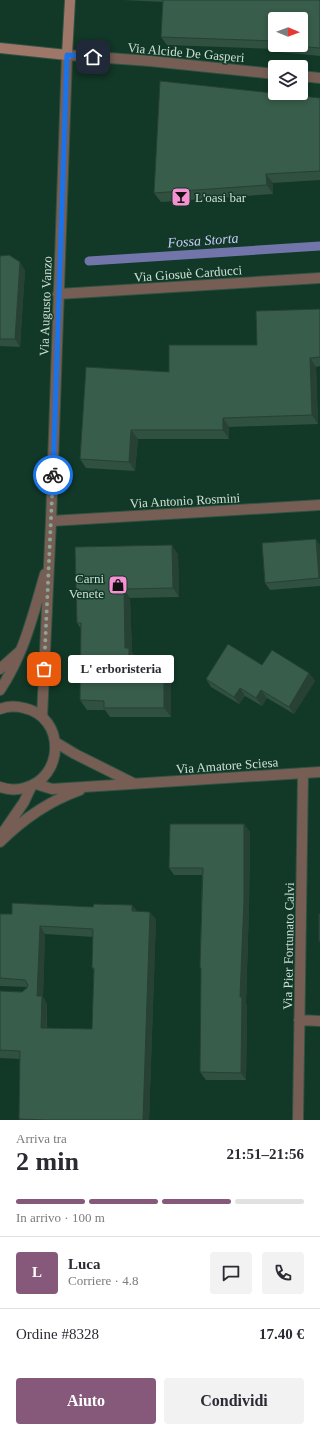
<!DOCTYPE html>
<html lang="it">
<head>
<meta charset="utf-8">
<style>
	body { margin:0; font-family:Georgia,serif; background:#f2f2f3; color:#2b2b33; height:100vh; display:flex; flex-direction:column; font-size:15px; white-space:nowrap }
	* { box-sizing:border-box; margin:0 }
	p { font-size:13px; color:#7c7c81 }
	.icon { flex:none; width:22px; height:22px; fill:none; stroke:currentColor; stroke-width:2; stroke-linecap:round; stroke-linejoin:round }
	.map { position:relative; height:1120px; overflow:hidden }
	.panel { display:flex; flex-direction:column; background:#fff; flex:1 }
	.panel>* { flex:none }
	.needle { width:26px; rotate:91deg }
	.buttons { position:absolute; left:268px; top:12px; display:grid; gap:8px }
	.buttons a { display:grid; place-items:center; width:40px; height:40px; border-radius:4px; background:#fff; box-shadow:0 2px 6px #0003; font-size:20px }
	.pin { position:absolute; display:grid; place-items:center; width:34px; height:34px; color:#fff; margin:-17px; border-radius:8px; box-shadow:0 2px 6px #0006 }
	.courier { position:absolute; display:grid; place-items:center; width:40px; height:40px; margin:-20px; border:3px solid #1a73e8; border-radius:50%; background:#fff; color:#222; box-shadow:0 1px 5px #0007 }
	.bubble { position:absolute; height:28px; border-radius:4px; background:#fff; box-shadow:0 2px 6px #0003; font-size:13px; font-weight:800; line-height:28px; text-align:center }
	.headline em { font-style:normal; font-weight:800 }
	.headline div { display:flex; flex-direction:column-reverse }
	.headline { display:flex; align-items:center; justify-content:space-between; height:68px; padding:0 16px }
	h1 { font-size:26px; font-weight:800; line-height:30px }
	.bar { display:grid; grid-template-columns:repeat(4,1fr); gap:6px 4px; align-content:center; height:48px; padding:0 16px }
	.bar i { height:5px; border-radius:3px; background:#e1e1e2 }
	.bar .selected { background:#86597b }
	.bar p { grid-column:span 4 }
	.line { display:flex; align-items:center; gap:10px; padding:0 16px; border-top:1px solid #e1e1e2 }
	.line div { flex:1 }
	.round { display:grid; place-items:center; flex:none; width:42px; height:42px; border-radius:4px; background:#f2f2f3 }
	.cta { display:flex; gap:8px; margin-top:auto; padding:8px 16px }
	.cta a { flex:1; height:46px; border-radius:4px; background:#86597b; color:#fff; font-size:16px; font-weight:800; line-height:46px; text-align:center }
	.cta a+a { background:#f2f2f3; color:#2b2b33 }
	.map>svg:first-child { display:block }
</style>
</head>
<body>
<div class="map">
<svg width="320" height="1120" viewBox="0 0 320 1120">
	<rect width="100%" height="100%" fill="#123827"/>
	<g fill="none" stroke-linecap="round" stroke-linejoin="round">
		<path stroke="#7275a9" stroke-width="9" d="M89,261L320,246"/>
		<defs>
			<path id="street" d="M301,76L320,78
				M58,294L320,278
				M51,521L320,505
				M0,669L19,652
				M0,690C24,654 33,615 45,574
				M0,709C8,706 16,706 24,708C66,717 65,778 24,788C16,790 8,790 0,787
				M42,717L51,521L67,55L150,61L275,74
				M55,742L75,754L133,783
				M36,784L52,789L320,772
				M2,834L24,802L31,787
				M0,842C23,819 49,801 80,790
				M299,1020L320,1021
				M298,1120L303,773"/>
			<path id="secondary" d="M0,48L67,55L70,0"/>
		</defs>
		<use href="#street" stroke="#305343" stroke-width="12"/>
		<use href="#secondary" stroke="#305343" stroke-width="12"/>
		<use href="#street" stroke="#775e54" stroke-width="10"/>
		<use href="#secondary" stroke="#9f7768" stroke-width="10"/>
	</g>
	<path fill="#305040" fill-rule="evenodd" d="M123,0H320V56L280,52L278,49L167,45L161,37L163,2ZM275,19L301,45H275Z
		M320,98V180L273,183V194L161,202L154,193Z
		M0,256L25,270L20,347L0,346Z
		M320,309V366L316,367L318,424L229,427V439H138L135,471L86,468L80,459L169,372L257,345Z
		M320,545V586L270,590L265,583Z
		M75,547L178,554L179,597L130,598L132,652L136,658L135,663L164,664L171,673V717H110L105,710H87L80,700L81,629L77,623Z
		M262,665L309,673L315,681L294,714L267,698L262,706L245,696L239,704L211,687L206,679Z
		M244,824L250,832L249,907L246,1003L247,1005L246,1080H206L200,1072L201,970L200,967L202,875H174L169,868Z
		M132,905L137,911L156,919L149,1120H20L19,1119L20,1059L0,1058V991L22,992L27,987L0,986V914H12L93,907ZM45,934L93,937L92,968L94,970L92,1029L47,1028V1004L43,997Z"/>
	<path fill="#274134" d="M266,174L273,183V194L267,185Z
		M20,262L25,270L20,347L15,339Z
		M310,358L316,367L318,424L312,415Z
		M223,418L229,427V439L223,430Z
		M131,430L138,439L135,471L129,462Z
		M316,539L320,545V579L319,578Z
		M172,545L178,554L179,597L173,588Z
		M124,589L130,598L132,652L136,658L135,673L129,663L125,648Z
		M164,664L171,673V717L164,708Z
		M309,673L315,681L294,714L289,707Z
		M240,688L245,696L239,704L234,697Z
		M261,690L267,698L262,706L256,698Z
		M244,824L250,832L249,907L246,1003L247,1005L246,1080L241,1073L240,997Z
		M132,905L138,913L132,911Z
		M150,912L156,919L149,1120H143Z
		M40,926L45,934L43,997L47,1004L46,1036L41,1028L37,996Z"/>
	<path fill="#385d4a" stroke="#274134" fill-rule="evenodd" d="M163,0H320V48L281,45H301V19H275V41L161,37Z
		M160,81L320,98V171L266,174L267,185L154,193Z
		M9,255L20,262L15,339H0V256Z
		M320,309V357L310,358L312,415L223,418V430H131L129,462L80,459L86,367L169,372V345H257L256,311Z
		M316,539L319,578L265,583L262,543Z
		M172,545L173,588L124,589L125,648H129V663L164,664V708H104V701L80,700L81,623H77L75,547Z
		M228,644L262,665L272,650L309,673L289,707L261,690L256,698L240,688L234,697L206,679Z
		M170,824H244V900L240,997H242L241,1073L200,1072L201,968L200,967L203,868H169Z
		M12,903L93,907L94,904L132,905V911L150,912L143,1120H46L19,1119L20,1051L0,1050V991L22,992L27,988L28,985L25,980L0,978V914H12ZM40,926L93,929L92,968H94L92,1029L41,1028L42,996H37Z
		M319,914H320V941H319Z"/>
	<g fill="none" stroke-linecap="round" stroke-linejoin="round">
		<path stroke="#8ba597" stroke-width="4" stroke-dasharray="0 7.2" d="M44,669L53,475"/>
		<path stroke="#1a73e8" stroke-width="5" d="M53,475L67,55L93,57"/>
	</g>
	<defs>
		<symbol id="bar-square" viewBox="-11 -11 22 22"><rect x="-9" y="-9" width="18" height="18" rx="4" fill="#f591d3" stroke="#123827"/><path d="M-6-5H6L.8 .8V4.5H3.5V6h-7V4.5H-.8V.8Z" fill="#111"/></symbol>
		<symbol id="shop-square" viewBox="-11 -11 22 22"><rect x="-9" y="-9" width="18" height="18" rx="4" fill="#f591d3" stroke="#123827"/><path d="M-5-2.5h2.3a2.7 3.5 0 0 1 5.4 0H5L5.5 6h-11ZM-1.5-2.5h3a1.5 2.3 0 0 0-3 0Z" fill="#111"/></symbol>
	</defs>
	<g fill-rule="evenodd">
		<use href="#bar-square" x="170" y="186" width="22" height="22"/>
		<use href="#shop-square" x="107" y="574" width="22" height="22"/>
	</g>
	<g text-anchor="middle" stroke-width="3" stroke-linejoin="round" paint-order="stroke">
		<g font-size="13" fill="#cce0d4" stroke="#123827">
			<text transform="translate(186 52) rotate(5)" y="5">Via Alcide De Gasperi</text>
			<text transform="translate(188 273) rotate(-4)" y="5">Via Giosuè Carducci</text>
			<text transform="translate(45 306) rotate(-88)" y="5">Via Augusto Vanzo</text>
			<text transform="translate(185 500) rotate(-3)" y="5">Via Antonio Rosmini</text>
			<text transform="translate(227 765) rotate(-4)" y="5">Via Amatore Sciesa</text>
			<text transform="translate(288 946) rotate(-89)" y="5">Via Pier Fortunato Calvi</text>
		</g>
		<g font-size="13" fill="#cce0d4" stroke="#123827" text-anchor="start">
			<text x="195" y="202">L'oasi bar</text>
			<text x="104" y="583" text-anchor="end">Carni<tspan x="104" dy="15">Venete</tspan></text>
		</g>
		<g font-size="14" font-style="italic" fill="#c9cdfd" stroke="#123827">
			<text transform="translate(203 240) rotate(-4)" y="5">Fossa Storta</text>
		</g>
	</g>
</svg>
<div class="buttons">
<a><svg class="needle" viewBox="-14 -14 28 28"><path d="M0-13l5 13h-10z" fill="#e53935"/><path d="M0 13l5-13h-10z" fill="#7c7c81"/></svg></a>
<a><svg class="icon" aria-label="layers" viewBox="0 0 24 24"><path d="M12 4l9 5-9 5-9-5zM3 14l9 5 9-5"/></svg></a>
</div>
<div class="pin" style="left:44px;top:669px;background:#ea580c"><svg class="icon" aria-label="bag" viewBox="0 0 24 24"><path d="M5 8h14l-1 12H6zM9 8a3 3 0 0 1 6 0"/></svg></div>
<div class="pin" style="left:93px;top:57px;background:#1f2937"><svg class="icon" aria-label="home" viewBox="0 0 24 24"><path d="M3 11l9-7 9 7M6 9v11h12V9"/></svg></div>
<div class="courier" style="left:53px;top:475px"><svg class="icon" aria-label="bike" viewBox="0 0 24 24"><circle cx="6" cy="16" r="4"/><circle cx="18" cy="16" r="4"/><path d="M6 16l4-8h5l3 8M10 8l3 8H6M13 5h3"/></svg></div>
<div class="bubble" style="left:68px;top:655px;width:106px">L' erboristeria</div>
</div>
<section class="panel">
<div class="headline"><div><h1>2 min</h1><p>Arriva tra</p></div><em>21:51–21:56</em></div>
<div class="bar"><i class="selected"></i><i class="selected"></i><i class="selected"></i><i></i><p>In arrivo · 100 m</p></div>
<div class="line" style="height:72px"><b class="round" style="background:#86597b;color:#fff">L</b><div><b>Luca</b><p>Corriere · 4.8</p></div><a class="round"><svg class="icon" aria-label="chat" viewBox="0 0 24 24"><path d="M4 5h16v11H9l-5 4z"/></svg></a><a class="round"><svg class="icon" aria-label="phone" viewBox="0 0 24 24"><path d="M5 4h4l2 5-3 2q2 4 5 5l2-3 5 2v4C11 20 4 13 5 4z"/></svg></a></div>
<div class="line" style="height:52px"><div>Ordine #8328</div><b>17.40 €</b></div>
<div class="cta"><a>Aiuto</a><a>Condividi</a></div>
</section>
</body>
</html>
